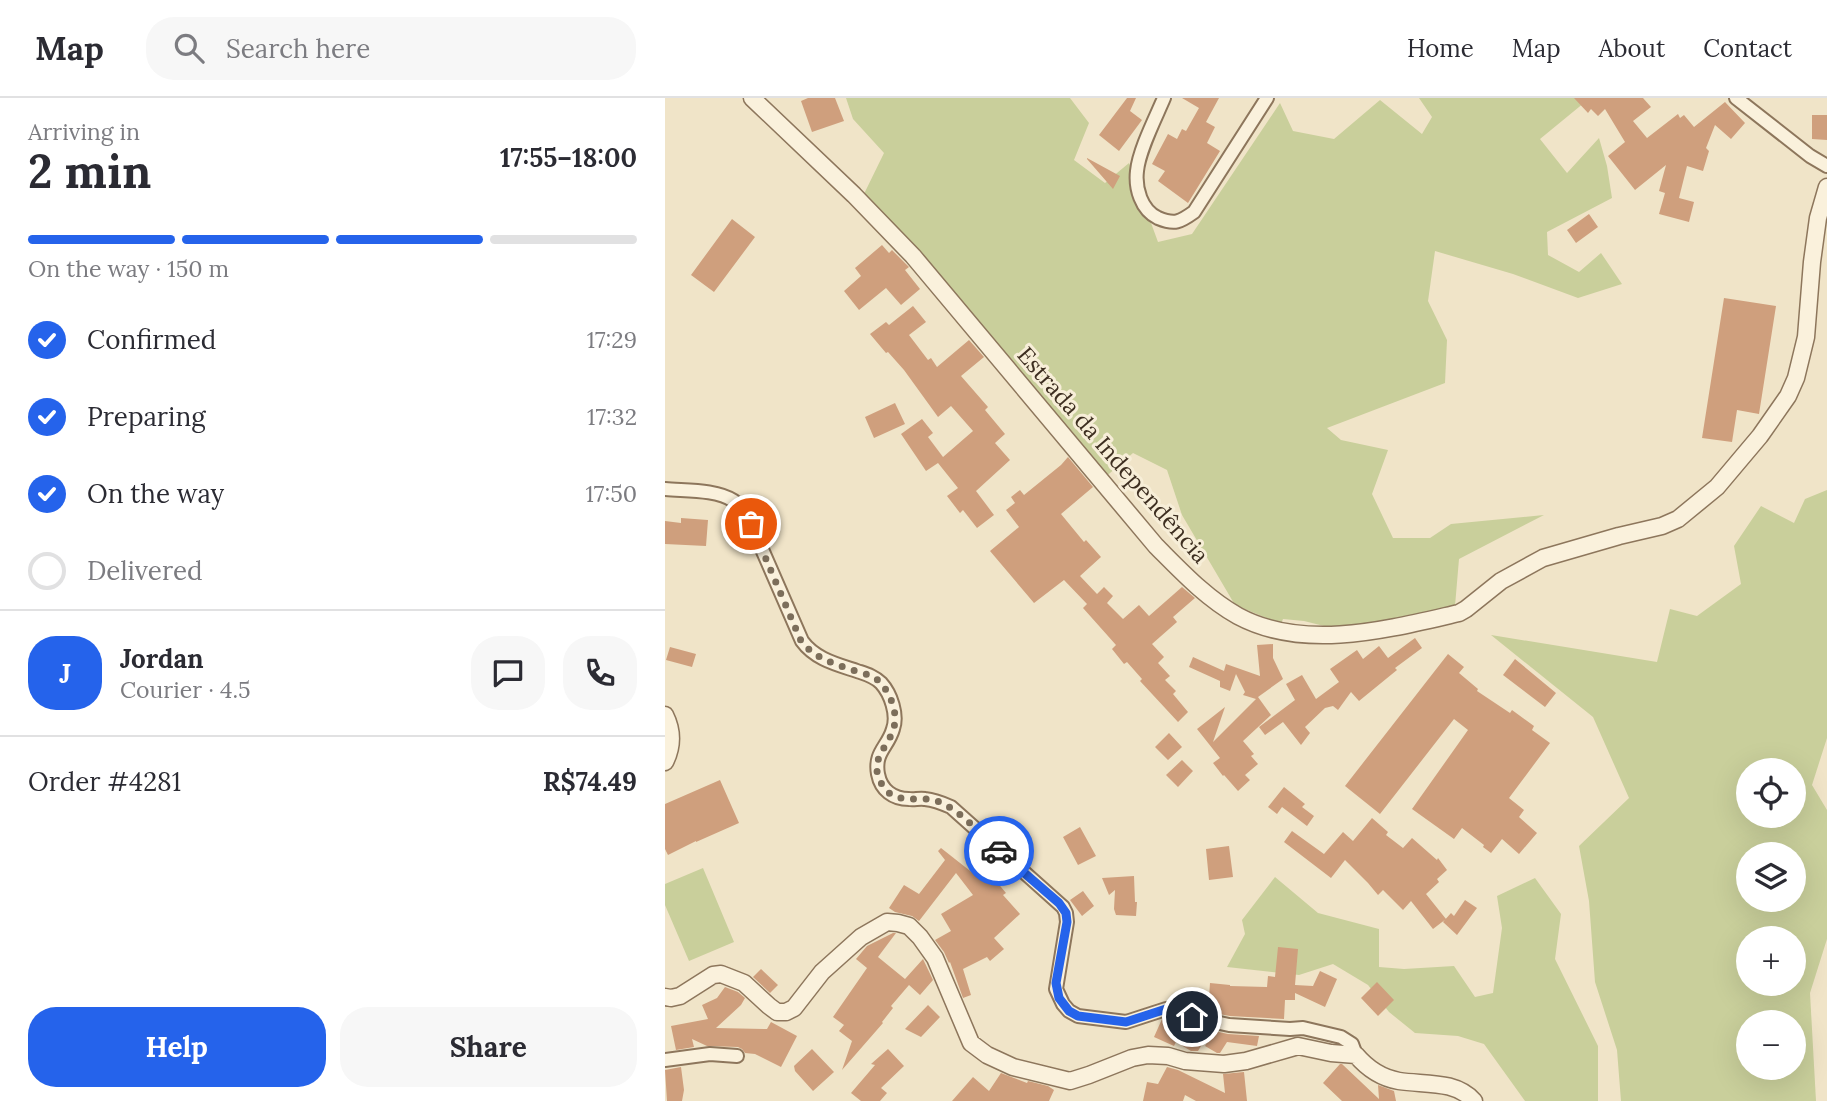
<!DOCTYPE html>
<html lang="en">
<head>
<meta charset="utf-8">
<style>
	body { margin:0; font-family:Lora,serif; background:#f7f7f7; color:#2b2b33; height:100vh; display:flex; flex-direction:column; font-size:26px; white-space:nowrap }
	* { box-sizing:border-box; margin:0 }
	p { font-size:23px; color:#7c7c81 }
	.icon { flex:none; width:38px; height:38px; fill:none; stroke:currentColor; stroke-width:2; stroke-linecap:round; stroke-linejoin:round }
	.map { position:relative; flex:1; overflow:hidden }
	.side { display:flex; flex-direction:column; background:#fff; width:665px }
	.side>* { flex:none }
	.fabs { position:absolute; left:1071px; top:660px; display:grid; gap:14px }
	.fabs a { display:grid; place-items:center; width:70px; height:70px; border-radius:50%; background:#fff; box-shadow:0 7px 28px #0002; font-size:35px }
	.pin { position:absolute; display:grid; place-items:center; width:60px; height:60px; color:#fff; margin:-30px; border:4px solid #fff; border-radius:50%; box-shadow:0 2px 7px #0007 }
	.courier { position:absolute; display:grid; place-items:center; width:70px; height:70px; margin:-35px; border:5px solid #2563eb; border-radius:50%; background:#fff; color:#222; box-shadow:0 2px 9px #0007 }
	.summary em { font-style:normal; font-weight:700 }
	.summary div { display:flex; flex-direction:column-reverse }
	.summary { display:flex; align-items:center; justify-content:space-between; height:119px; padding:0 28px }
	h1 { font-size:46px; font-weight:700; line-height:52px }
	.bar { display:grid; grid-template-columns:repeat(4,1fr); gap:10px 7px; align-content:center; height:84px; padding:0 28px }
	.bar i { height:9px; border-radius:5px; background:#e1e1e2 }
	.bar .current { background:#2563eb }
	.bar p { grid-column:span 4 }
	.line { display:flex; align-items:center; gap:18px; padding:0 28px; border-top:2px solid #e1e1e2 }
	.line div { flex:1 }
	.round { display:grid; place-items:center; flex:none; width:74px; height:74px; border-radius:28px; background:#f7f7f7 }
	ol { padding:0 28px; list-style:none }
	li { display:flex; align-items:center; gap:21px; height:77px }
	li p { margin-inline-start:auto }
	li .icon { padding:7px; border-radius:50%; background:#2563eb; color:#fff; stroke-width:4 }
	li:last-child { color:#7c7c81 }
	li i { width:38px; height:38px; border:4px solid #e1e1e2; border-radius:50% }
	.cta { display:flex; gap:14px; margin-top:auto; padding:14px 28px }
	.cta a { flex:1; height:80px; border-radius:28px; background:#2563eb; color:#fff; font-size:28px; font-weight:700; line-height:80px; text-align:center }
	.cta a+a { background:#f7f7f7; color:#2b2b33 }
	header { display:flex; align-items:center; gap:42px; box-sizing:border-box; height:98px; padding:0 35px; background:#fff; border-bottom:2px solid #e1e1e2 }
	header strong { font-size:33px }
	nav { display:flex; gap:38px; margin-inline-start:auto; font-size:24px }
	.search { width:490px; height:63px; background:#f7f7f7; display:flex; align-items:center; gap:18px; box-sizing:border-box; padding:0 24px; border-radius:28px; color:#7c7c81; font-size:26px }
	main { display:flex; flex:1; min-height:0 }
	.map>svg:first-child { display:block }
</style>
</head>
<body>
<header>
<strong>Map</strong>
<div class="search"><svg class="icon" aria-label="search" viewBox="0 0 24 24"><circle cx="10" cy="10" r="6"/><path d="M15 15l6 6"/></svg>Search here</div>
<nav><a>Home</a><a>Map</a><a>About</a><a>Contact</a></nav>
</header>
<main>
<section class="side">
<div class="summary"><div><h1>2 min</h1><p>Arriving in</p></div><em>17:55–18:00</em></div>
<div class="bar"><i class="current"></i><i class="current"></i><i class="current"></i><i></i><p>On the way · 150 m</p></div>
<ol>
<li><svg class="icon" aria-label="check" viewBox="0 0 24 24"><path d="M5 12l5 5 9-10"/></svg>Confirmed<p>17:29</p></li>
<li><svg class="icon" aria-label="check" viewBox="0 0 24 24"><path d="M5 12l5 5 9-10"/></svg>Preparing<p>17:32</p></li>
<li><svg class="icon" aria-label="check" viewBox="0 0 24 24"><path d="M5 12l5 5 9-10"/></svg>On the way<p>17:50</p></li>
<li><i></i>Delivered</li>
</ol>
<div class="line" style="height:126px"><b class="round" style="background:#2563eb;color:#fff">J</b><div><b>Jordan</b><p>Courier · 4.5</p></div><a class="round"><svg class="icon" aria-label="chat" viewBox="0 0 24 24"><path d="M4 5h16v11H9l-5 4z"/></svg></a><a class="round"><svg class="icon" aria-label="phone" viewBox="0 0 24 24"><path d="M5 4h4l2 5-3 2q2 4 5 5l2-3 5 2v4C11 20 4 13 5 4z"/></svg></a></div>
<div class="line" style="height:91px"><div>Order #4281</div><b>R$74.49</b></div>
<div class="cta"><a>Help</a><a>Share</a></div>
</section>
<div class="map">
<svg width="1162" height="1003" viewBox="0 0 1162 1003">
	<rect width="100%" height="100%" fill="#f0e4c8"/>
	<path fill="#c9cf9b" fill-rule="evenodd" d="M181,0H405L424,25L409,62L440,85L464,65L493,144L527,136L615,5L628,33L669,41L715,2L757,36L767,19L754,0H925L875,41L902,75L934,40L942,68L947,100L882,134L883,157L914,174L936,155L957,186L913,200L848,176L770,153L763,203L782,242L780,285L662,330L676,342L723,352L707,396L728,440H765L786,426L879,417L794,461L790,508L679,533L639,523L618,521L616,526L570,507L517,417L502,372L468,355L437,382L197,100L219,55L188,21Z
		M1162,392V640L1147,687L1162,712V841L1145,895L1151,1003H956L952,952L930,884L924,803L914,748L964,700L928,619L826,537L992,564L1005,511L1032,518L1076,486L1069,448L1096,408L1129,425L1140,401ZM1083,672H1129V718H1083ZM1083,756H1129V802H1083ZM1129,840V886H1083V840ZM1129,924V970H1083V924Z
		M38,770L69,844L24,863L0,807V786Z
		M610,779L653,815L714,831V869L739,871L789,868L810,899L828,895L837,830L832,798L870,780L896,816L890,861L933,948V1003H860L819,946L793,938L750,935L724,914L703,887L668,866L634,877L562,869L580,836L577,822Z"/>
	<path fill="#cf9f7d" d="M143,0H170L179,23L147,34L136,3Z
		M462,0H471L465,13L477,22L454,53L434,37Z
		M517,0H554L541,24L550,29L542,45L555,53L523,105L493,83L500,73L487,66L503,36L512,41L517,31L521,33L534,10Z
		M909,0H978L986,9L968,23L982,40L1013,16L1015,20L1019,17L1029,29L1060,4L1080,25L1066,41L1050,27L1041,50L1044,53L1038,73L1022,68L1014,100L1029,104L1024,124L994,116L1000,95L994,93L1001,67L970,92L943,58L960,44L940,11L933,18L926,11L923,15Z
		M1147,17H1162V42L1147,41Z
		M422,60L455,78L448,91L422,61Z
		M924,116L933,129L911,145L902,132Z
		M67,121L90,139L49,194L26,177Z
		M217,147L224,155L227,152L244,169L240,172L255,191L236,207L221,190L194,212L179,193L196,178L190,170Z
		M1059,200L1111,208L1094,316L1072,312L1067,344L1037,340Z
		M248,208L261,224L244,237L263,262L266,260L272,269L304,242L319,259L296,278L323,309L320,312L340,336L330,345L345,362L311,393L329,417L312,430L298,412L295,415L282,398L293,390L273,365L261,373L236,336L257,321L268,335L263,339L278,359L308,333L286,308L273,319L239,272L223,254L221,255L205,236L221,224L224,227Z
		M230,305L240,326L209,340L200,319Z
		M403,359L428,389L396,416L419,444L421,442L436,459L415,478L432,496L439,489L448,498L442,505L458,521L474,507L484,518L517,489L530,500L508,519L512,524L487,546L499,559L493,565L505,578L500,582L511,593L508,596L523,614L513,624L475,583L477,581L462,564L459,566L447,551L451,547L418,510L422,506L399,482L369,505L325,453L354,429L341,412L350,405L346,399L355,392L359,397L396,367Z
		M16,420L43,422L41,448L0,446V423L16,425Z
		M750,540L757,550L730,570L732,572L694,603L686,594L673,612L668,608L660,610L640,629L645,635L636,647L618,624L600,637L594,629L630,602L621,586L637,577L651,601L674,584L665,571L692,552L698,561L714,548L723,560Z
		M608,546V560L618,581L593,599L606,617L578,643L589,656L586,658L593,666L580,677L585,682L573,693L559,677L558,678L548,665L555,660L532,631L560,609L548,644L592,600L591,601L578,597L580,594L571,576L565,593L555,589V583L524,569L528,559L559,573L561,566L595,578L592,547Z
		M5,549L31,556L27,569L1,562Z
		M783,556L799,569L794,575L813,591L812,593L845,615L847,612L869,628L867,632L885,645L844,700L859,712L854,719L872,735L854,756L837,741L826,755L818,749L819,747L797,730L789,741L747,711L803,632L789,621L715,716L680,688Z
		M850,561L891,595L880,609L838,577Z
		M504,635L517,649L503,662L490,649Z
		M517,662L528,673L513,689L501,677Z
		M55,682L74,725L31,744V743L3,757L0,751V706Z
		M619,689L640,706L637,709L649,718L642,728L617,709L612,716L603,709Z
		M707,720L723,734L721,737L738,750L747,740L772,762L773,760L782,772L772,781L774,784L761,796L781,821L768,831L746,803L738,812L718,792L713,797L703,785L680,762L666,780L619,744L627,733L659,756L678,734L688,743Z
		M415,729L431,758L413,767L398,739Z
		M564,748L568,779L544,782L541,751Z
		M276,750L309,776L314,772L326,787L331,783L341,795L338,797L355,816L329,840L339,851L325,863L322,859L298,871L306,897L298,900L285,864L284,865L279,854L270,842L286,833L276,816L308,797L291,775L254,823L247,818L230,814L224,810L239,787L254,796L280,762L273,753Z
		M469,778L470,804H472L471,818L451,817L449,811L450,792L444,797L437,780Z
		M418,793L429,808L417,818L405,802Z
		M800,802L812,810L792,837L778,824L786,815L789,818Z
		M228,835H231L213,859L240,881L258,861L268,882L255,897L244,887L226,908L228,910L217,924L218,925L177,972L187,943L174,933L179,927L168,919L202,870L191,861L202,848Z
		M613,849L633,851L630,887L648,888L655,873L672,881L660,909L630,895V902H620L619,921L565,918L543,914L545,885L565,887V888L602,889L603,878L610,879Z
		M96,871L113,887L105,895L88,879Z
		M712,884L729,902L713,918L696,900Z
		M60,889L73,894L80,900L76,907L51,930L102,931L106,924L132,938L116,969L90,956L80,955L77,951L73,949L42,948L27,941L29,949L11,952L6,928L43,921L37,907L52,900Z
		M263,907L275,919L256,939L240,931Z
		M501,920L518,927L517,930L539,943L533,953H526L511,944L509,948L489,939L497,921Z
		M549,933L563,936L594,938L592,948L562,944L555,955H552L540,948Z
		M147,951L169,974L148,993L130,973L129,968Z
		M223,951L239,968L216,990L222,995L215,1003H196L186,995L210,967L206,966Z
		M675,966H677L714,1001L713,987L729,993L731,1003H677L658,985Z
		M16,969L19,992L17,1003H2L0,972Z
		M502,969L513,972L560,995L558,976L579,974L582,1003H531L520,997L518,1003H478L482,984L493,986Z
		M336,975L362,985L363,983L383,988L389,992L384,1003H287L308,979L324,993Z"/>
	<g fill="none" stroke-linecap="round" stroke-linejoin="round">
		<defs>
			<path id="minor" d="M499,0C491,19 474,52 472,73C470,90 476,112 493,120C510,127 515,124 529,114L602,0
				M1071,0L1145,58L1162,68
				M0,391C20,393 51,391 69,403C77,408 81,418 86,426L137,543C150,561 171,566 192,573C201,576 209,578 216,585C226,596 233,617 228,631C223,649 209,654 213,676C216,692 228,701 244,701C249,702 254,700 260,701C270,702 277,705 286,709L398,809L401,815L402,824L391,891L398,906L404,913L413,918L461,924L501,911L527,919L564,927L625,931L638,930L676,939L687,946L691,957
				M0,962L45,956L72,958"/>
			<path id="tertiary" d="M87,0L189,97L248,158L491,448C516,473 541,500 573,518C640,554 724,531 794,515L801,511L836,483L878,460L954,438L997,428L1013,421L1052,389L1095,338L1123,298L1131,280L1141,239L1147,164L1153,120L1162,89
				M0,617C8,633 8,648 0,664
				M0,899L6,900L15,898L48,877L56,876L79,885L104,908L112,914H121L129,910L157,874L196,839L222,824L233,825L244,828L255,839L270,860L306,945L322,957L348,969L405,983L424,977L467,960L483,957L503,958L520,963L559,966L581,963L633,948L666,955L691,957C702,970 717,980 734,983C760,987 790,982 809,1003"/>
		</defs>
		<use href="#minor" stroke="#8d765c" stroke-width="16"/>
		<use href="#tertiary" stroke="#8d765c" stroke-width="19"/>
		<use href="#minor" stroke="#faf1dc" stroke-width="12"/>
		<use href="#tertiary" stroke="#faf1dc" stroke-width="16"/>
	</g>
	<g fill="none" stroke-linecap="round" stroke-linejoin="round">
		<path stroke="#7c6e5b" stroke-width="7" stroke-dasharray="0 12.6" d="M86,426L136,543C150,561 170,566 191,573C200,576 208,577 215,584C225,595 233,614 229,629C224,650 201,662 218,688C230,708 254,697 272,703C294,711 317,737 334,753"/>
		<path stroke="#2563eb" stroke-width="9" d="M334,753L394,805L401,815L402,824L391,885L394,900L404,913L413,918L461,924L501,911L527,919"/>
	</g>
	<g text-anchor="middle" stroke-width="6" stroke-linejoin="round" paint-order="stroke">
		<g font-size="23" fill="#3d2e20" stroke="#f7eed8">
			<text transform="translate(448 357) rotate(49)" y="8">Estrada da Independência</text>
		</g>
	</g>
</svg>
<div class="fabs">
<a><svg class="icon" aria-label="locate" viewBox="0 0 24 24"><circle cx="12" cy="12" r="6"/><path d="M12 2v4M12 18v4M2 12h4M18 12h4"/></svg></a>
<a><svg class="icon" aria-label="layers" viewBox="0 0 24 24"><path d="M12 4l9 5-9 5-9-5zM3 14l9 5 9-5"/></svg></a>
<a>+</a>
<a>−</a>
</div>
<div class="pin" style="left:86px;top:426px;background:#ea580c"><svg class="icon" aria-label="bag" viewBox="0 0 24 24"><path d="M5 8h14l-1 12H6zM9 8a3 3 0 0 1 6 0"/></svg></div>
<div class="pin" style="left:527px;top:919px;background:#1f2937"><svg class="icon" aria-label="home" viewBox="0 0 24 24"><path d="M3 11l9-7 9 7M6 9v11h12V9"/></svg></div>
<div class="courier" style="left:334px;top:753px"><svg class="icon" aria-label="car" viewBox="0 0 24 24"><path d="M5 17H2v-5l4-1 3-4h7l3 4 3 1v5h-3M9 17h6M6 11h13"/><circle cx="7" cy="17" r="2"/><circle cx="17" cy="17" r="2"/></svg></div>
</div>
</main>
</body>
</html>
